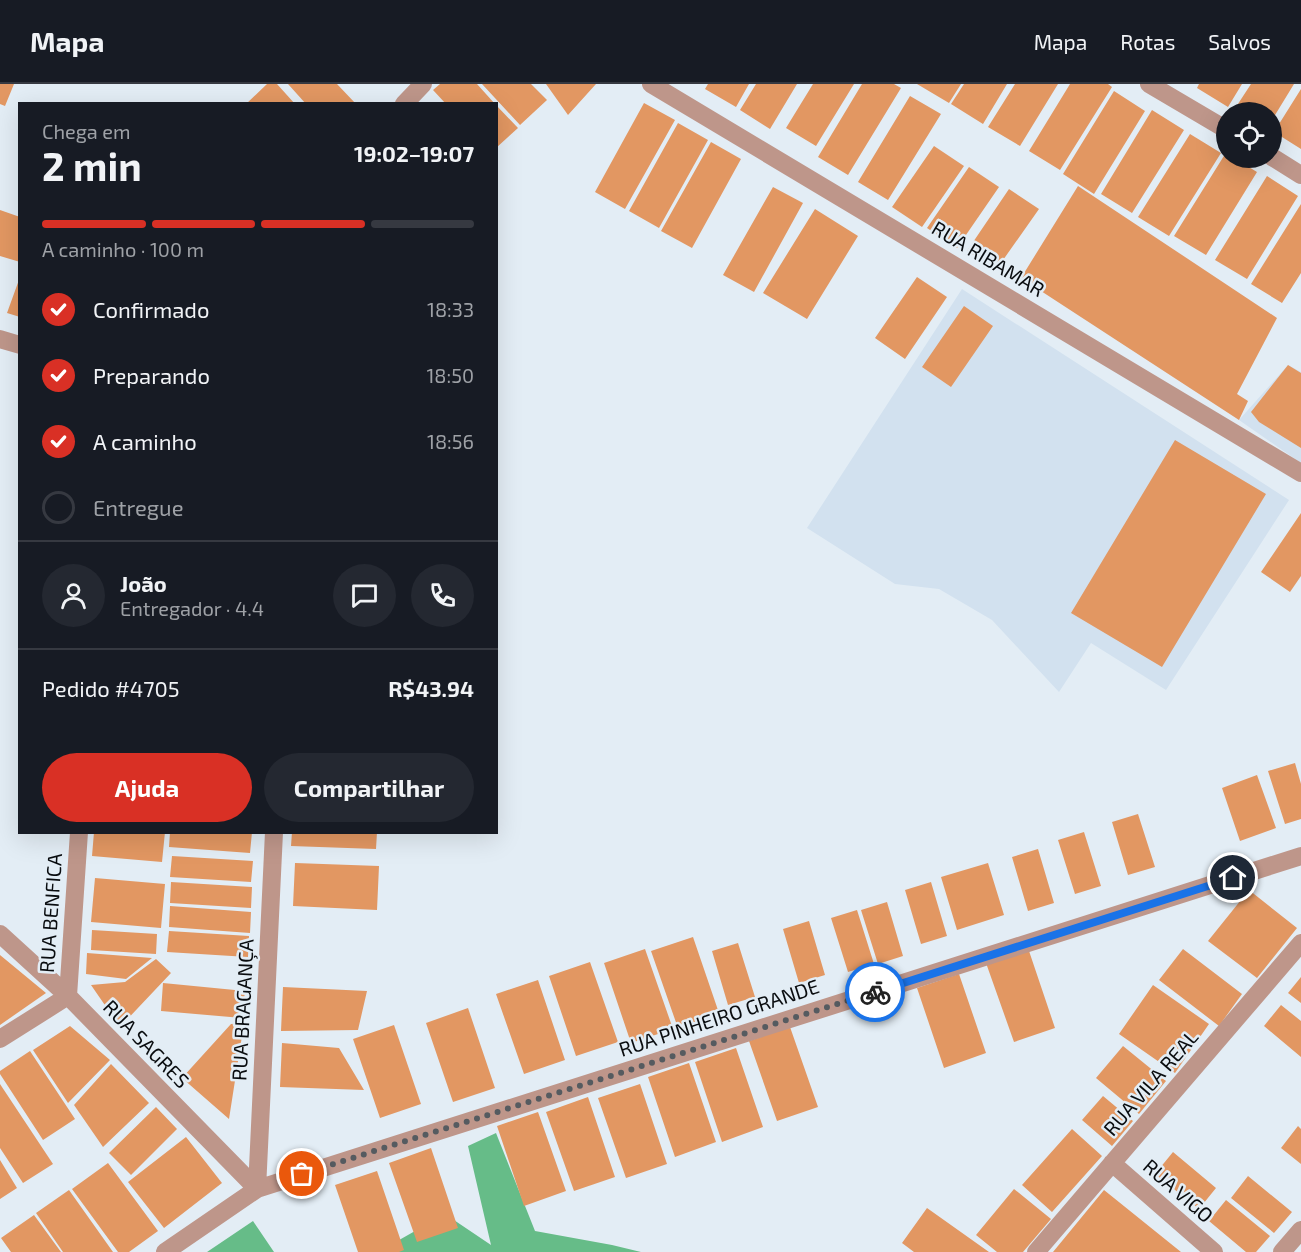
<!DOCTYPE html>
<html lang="pt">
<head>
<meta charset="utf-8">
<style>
	body { margin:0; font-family:"Exo 2",sans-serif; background:#242831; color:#f1f3f6; height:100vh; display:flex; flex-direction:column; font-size:22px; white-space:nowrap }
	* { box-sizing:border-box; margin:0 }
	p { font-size:20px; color:#9ea1a6 }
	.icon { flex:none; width:33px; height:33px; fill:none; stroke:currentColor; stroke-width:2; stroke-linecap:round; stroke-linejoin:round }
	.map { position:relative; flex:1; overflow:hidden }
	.details { position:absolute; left:18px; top:18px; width:480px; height:732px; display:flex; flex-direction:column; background:#171b24; border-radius:0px; box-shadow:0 6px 24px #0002 }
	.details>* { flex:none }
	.fabs { position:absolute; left:1216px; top:18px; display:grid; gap:12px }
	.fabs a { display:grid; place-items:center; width:66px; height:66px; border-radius:50%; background:#171b24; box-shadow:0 6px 24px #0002; font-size:30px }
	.pin { position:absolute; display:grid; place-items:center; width:51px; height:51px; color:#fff; margin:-26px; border:3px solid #fff; border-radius:50%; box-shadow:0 2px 6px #0007 }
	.courier { position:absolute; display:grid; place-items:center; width:60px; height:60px; margin:-30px; border:4px solid #1a73e8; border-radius:50%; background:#fff; color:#222; box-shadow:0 2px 8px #0007 }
	.headline em { font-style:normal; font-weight:700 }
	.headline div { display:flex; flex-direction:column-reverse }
	.headline { display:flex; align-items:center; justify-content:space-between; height:102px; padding:0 24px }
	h1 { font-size:39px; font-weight:700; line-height:45px }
	.bar { display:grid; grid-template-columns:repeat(4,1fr); gap:9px 6px; align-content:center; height:72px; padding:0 24px }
	.bar i { height:8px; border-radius:4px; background:#363941 }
	.bar .current { background:#d93025 }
	.bar p { grid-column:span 4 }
	.line { display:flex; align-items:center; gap:15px; padding:0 24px; border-top:2px solid #363941 }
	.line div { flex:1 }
	.round { display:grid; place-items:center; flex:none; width:63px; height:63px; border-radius:32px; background:#242831 }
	ol { padding:0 24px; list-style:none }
	li { display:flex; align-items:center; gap:18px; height:66px }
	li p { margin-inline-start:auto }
	li .icon { padding:6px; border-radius:50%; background:#d93025; color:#fff; stroke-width:4 }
	li:last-child { color:#9ea1a6 }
	li i { width:33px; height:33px; border:3px solid #363941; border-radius:50% }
	.button { display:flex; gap:12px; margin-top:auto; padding:12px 24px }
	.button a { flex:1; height:69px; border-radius:36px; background:#d93025; color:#fff; font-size:24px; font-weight:700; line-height:69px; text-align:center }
	.button a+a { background:#242831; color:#f1f3f6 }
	header { display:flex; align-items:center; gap:36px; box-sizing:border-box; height:84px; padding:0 30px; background:#171b24; border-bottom:2px solid #363941 }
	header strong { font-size:28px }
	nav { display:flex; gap:33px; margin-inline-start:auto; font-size:21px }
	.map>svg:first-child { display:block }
</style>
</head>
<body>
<header>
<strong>Mapa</strong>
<nav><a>Mapa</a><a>Rotas</a><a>Salvos</a></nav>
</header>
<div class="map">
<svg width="1301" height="1168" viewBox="0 0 1301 1168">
	<rect width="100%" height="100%" fill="#e3edf5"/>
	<path fill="#d2e1ef" d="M962,205L1289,416L1166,606L1091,559L1059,608L992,536L939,505L895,500L807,444Z
		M1288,281L1301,288V379L1239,336Z"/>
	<path fill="#66bc88" d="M496,1049L535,1147L612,1161L641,1168H378L445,1130L491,1161L468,1062Z
		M253,1137L274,1168H207Z"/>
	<path fill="#e29762" d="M0,0H14L5,22L0,20Z
		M267,0H277L295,20H246Z
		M288,0H337L356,20H306Z
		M440,0H477L495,20H446L433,6Z
		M482,0H531L547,16L520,41Z
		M546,0H596L568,31Z
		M708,0H749L736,23L705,5Z
		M756,0H797L770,45L740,26Z
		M813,0H854L816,62L786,44Z
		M862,0H894L901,4L848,91L818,73Z
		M917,0H961L949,19Z
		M964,0H1007L983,40L951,20Z
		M1015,0H1058L1020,62L988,43Z
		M1070,0H1108L1112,3L1060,86L1029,67Z
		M1199,0H1242L1228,23L1197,4Z
		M1251,0H1294L1272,36V28H1238L1234,26Z
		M1301,5V65L1274,48Z
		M1114,7L1145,27L1094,110L1063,90Z
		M910,12L941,30L888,116L858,98Z
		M644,19L675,36L625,125L595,108Z
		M496,21L518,44L496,64Z
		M1152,26L1184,46L1132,129L1101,110Z
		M678,39L708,56L659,144L629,127Z
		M1190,50L1221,69L1169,152L1138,133Z
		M711,58L741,75L692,164L661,147Z
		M934,62L964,82L922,143L892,123Z
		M1227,67V74H1234L1257,88L1206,171L1174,152Z
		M969,83L999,103L957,164L927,144Z
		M1267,92L1298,112L1247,195L1215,176Z
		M1078,102L1277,234L1237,310L1248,317L1239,336L1021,194Z
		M773,103L803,119L754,208L723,191Z
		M1009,105L1039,125L996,186L967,167Z
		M1301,120V189L1282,219L1251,200Z
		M815,125L858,152L807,235L763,209Z
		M0,126L20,133V178L0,172Z
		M20,193V233L7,229Z
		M917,193L947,213L905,275L875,254Z
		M964,222L993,242L951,303L922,283Z
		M1288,281L1301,289V364L1259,338L1251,328Z
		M1175,356L1266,410L1162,583L1071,529Z
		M1301,429V492L1290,508L1261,488Z
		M1295,679L1301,700V735L1285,740L1268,687Z
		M1257,691L1276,744L1240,757L1222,704Z
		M1138,730L1155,783L1128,791L1112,738Z
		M94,748H165L162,778L92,772Z
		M170,748H252L250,769L169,763Z
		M292,748H377L376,765L291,762Z
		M1084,748L1101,802L1075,810L1058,756Z
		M1038,765L1054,819L1028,827L1012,773Z
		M172,772L253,777L251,798L170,793Z
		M295,779L379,782L377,826L293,822Z
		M988,779L1004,831L957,846L941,793Z
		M95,794L165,800L161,844L91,838Z
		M171,798L252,803L251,824L170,819Z
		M931,798L947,852L921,860L905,806Z
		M1249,806L1297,844L1257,894L1208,857Z
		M887,818L903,872L878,880L861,826Z
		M170,822L251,828L250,849L169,843Z
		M857,826L874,880L848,888L831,834Z
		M809,837L825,891L799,899L783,845Z
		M92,846L157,850L156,870L91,866Z
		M169,847L249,852L248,873L167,868Z
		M693,853L720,932L679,947L651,867Z
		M738,859L755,913L728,921L712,867Z
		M1028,864L1055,944L1014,958L986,879Z
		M645,865L673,945L631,959L604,879Z
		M1183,865L1242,910L1219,942L1159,896Z
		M87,869L152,874L126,895L86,890Z
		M0,871L46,909L0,941Z
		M156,875L171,889L120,943L91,901L125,898Z
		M590,878L618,958L576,972L549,892Z
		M959,890L986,969L944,984L917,904Z
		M1301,893V919L1288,909Z
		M538,896L565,976L524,990L496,910Z
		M163,899L245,907L242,934L161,927Z
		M1153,901L1209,940L1175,989L1119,950Z
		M283,903L367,907L358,946L281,947Z
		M1281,921L1301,937V973L1264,942Z
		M468,924L495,1004L453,1018L426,939Z
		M244,939L229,1035L182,994L231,940Z
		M394,941L421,1020L380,1034L353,955Z
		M70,942L110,976L68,1019L33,966Z
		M790,943L818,1023L777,1037L749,957Z
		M282,959L339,964L364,1006L280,1003Z
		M1123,962L1166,997L1139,1030L1096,994Z
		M736,964L763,1043L722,1058L695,978Z
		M30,967L75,1035L43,1056L0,990V987Z
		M689,979L716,1058L675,1073L648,993Z
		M111,980L149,1019L103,1063L74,1021Z
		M0,1000L53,1080L23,1099L0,1064Z
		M640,1000L667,1080L626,1094L598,1014Z
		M1103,1012L1133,1037L1112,1062L1082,1036Z
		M588,1013L615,1093L574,1107L546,1028Z
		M156,1023L177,1045L131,1091L109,1069Z
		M538,1028L566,1107L524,1122L497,1042Z
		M1298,1042L1301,1045V1080L1281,1064Z
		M1072,1045L1102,1072L1052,1128L1022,1101Z
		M186,1053L222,1099L164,1144L128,1098Z
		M431,1064L458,1144L417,1158L389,1079Z
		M1173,1068L1216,1104L1199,1125L1155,1090Z
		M0,1076L17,1104L0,1115Z
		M108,1079L158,1147L129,1168H118L72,1105Z
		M377,1087L404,1166L399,1168H358L335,1101Z
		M1248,1092L1292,1128L1274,1149L1231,1114Z
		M1014,1105L1051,1135L1023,1168H997L976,1151Z
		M69,1106L113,1168H63L36,1129Z
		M1104,1106L1181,1168H1053Z
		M1226,1116L1270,1152L1256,1168H1246L1209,1137Z
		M927,1124L989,1168H914L902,1159Z
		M34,1131L61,1168H11L1,1154Z"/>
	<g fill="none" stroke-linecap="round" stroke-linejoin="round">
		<path stroke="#be968a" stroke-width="18" d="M651,0L1301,389
			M1149,0L1227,46
			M404,20L423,0
			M1272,73L1301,91
			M0,255L20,261
			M0,850L68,912L257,1105
			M0,955L68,912L79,748
			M1112,1079L1214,1168
			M257,1105L274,748
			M165,1168L257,1105L1301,772
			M1036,1168L1301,859
			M1282,1168L1301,1146"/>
	</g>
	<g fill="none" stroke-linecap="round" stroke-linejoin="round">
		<path stroke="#555b60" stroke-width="6" stroke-dasharray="0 10.8" d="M302,1090L875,908"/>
		<path stroke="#1a73e8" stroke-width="8" d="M875,908L1233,794"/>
	</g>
	<g text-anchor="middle" stroke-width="5" stroke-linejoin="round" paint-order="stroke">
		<g font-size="20" fill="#090c0f" stroke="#e3edf5">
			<text transform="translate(988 175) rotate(31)" y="7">RUA RIBAMAR</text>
			<text transform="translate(51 829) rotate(-86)" y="7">RUA BENFICA</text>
			<text transform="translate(243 926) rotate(-87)" y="7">RUA BRAGANÇA</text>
			<text transform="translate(719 934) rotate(-18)" y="7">RUA PINHEIRO GRANDE</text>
			<text transform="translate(146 960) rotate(46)" y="7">RUA SAGRES</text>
			<text transform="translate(1151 999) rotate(-49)" y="7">RUA VILA REAL</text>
			<text transform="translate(1178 1107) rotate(41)" y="7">RUA VIGO</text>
		</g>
	</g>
</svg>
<div class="fabs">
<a><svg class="icon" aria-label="locate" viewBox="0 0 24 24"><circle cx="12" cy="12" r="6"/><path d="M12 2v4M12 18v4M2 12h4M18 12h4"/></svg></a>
</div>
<div class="pin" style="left:302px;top:1090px;background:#ea580c"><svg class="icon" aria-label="bag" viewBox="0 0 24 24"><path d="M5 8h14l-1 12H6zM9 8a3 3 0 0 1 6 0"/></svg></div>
<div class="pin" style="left:1233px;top:794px;background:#1f2937"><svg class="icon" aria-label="home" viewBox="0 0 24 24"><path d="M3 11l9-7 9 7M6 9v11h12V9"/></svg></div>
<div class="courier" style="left:875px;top:908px"><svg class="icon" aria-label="bike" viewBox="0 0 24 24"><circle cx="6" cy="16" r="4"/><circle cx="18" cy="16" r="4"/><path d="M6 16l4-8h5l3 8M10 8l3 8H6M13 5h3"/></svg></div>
<section class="details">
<div class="headline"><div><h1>2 min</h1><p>Chega em</p></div><em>19:02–19:07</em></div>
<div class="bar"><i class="current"></i><i class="current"></i><i class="current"></i><i></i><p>A caminho · 100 m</p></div>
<ol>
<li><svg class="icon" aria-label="check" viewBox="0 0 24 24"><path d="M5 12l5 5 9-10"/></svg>Confirmado<p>18:33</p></li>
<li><svg class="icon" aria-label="check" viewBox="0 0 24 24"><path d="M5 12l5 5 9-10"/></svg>Preparando<p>18:50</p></li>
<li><svg class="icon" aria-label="check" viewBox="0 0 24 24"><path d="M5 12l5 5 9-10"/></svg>A caminho<p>18:56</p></li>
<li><i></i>Entregue</li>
</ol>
<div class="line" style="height:108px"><a class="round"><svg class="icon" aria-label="person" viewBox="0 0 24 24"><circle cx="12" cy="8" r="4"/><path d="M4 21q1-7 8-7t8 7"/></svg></a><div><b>João</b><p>Entregador · 4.4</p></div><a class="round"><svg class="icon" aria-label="chat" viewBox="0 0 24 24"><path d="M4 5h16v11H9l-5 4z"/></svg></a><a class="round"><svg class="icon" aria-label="phone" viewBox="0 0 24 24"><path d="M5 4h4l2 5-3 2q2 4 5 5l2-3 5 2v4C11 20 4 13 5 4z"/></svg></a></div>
<div class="line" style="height:78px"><div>Pedido #4705</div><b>R$43.94</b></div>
<div class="button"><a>Ajuda</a><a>Compartilhar</a></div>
</section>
</div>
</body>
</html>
